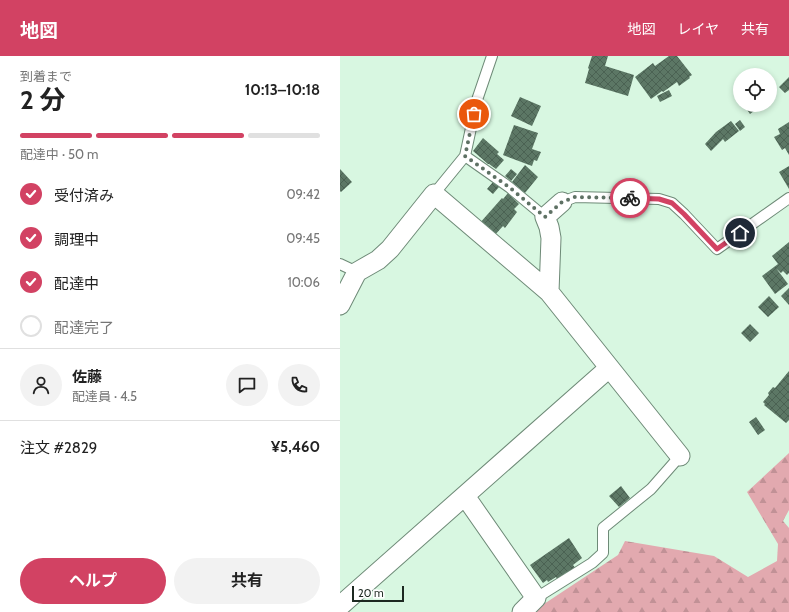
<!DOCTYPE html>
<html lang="ja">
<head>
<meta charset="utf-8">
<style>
	body { margin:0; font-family:Cabin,"Noto Sans JP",sans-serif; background:#f2f2f2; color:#222; height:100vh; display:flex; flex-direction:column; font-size:15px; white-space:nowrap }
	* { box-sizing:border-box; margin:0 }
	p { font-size:13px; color:#767676 }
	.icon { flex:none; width:22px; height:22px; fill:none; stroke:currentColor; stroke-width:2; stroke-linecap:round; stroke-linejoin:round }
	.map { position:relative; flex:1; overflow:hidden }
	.drawer { display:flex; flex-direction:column; background:#fff; width:340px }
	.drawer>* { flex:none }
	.controls { position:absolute; left:393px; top:12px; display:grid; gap:8px }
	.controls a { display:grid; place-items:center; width:44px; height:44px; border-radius:50%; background:#fff; box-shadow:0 2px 6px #0003; font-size:20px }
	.scale { position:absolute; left:12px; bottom:10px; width:52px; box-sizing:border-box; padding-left:4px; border:2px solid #1d2921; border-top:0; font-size:11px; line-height:14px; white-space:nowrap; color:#1d2921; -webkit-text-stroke:3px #fff; paint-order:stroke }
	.pin { position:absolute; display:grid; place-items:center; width:34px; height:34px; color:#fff; margin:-17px; border:2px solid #fff; border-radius:50%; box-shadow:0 1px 4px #0007 }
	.courier { position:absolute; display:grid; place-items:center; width:40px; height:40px; margin:-20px; border:3px solid #d24263; border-radius:50%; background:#fff; color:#222; box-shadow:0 1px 5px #0007 }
	.summary em { font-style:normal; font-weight:700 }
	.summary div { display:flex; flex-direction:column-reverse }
	.summary { display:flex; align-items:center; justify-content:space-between; height:68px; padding:0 20px }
	h1 { font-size:26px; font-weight:700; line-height:30px }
	.bar { display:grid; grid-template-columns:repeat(4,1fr); gap:6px 4px; align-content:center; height:48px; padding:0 20px }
	.bar i { height:5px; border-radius:3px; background:#e0e0e0 }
	.bar .current { background:#d24263 }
	.bar p { grid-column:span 4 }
	.line { display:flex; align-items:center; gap:10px; padding:0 20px; border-top:1px solid #e0e0e0 }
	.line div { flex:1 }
	.round { display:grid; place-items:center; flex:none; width:42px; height:42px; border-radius:21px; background:#f2f2f2 }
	ol { padding:0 20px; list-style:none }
	li { display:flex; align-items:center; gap:12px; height:44px }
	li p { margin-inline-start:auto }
	li .icon { padding:4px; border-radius:50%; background:#d24263; color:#fff; stroke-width:4 }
	li:last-child { color:#767676 }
	li i { width:22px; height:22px; border:2px solid #e0e0e0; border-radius:50% }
	.primary-button { display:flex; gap:8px; margin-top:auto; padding:8px 20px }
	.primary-button a { flex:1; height:46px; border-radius:24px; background:#d24263; color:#fff; font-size:16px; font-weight:700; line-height:46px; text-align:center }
	.primary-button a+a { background:#f2f2f2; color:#222 }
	header { display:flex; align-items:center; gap:24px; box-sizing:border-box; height:56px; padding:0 20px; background:#d24263; color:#fff }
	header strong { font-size:19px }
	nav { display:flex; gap:22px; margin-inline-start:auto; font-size:14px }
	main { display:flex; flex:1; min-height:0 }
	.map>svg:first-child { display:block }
</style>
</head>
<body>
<header>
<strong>地図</strong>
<nav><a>地図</a><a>レイヤ</a><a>共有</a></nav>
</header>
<main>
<section class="drawer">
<div class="summary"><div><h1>2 分</h1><p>到着まで</p></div><em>10:13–10:18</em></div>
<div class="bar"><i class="current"></i><i class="current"></i><i class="current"></i><i></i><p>配達中 · 50 m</p></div>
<ol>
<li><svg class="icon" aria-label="check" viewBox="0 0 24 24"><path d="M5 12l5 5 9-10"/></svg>受付済み<p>09:42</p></li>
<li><svg class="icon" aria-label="check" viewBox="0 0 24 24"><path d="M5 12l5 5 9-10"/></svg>調理中<p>09:45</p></li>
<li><svg class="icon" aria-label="check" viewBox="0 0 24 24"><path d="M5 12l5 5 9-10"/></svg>配達中<p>10:06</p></li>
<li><i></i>配達完了</li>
</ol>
<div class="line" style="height:72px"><a class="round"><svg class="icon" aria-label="person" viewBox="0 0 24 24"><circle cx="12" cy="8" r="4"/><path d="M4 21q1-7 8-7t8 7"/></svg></a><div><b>佐藤</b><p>配達員 · 4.5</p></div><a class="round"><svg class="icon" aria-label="chat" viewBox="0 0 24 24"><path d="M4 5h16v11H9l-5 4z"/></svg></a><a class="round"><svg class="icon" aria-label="phone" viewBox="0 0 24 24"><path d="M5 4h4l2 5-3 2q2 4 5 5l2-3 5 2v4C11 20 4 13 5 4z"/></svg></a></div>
<div class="line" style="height:52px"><div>注文 #2829</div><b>¥5,460</b></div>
<div class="primary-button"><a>ヘルプ</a><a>共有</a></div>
</section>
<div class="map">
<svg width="449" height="556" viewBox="0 0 449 556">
	<defs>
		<pattern id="forest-firs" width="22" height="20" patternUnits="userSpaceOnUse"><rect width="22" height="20" fill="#e2a9af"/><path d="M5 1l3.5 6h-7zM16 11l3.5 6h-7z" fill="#c19196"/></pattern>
		<pattern id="building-cross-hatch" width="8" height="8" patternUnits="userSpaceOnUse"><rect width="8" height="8" fill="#5c7765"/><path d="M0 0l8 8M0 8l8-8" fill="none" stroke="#4b6253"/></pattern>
	</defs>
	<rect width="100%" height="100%" fill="#d8f7e1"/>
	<path fill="url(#forest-firs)" d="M449,397V454L443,465L449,472V556H196L204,548L278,499L285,485L374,500L408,521L437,505L438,488L407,436Z"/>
	<path fill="url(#building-cross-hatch)" d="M252,0H268L265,10L294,19L288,40L245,27L249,13L248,12Z
		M329,0H337L352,19L349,21L350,22L339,30L337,26L323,36L322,35L311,43L295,21L313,7L315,10Z
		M449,21V34L445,37L439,31Z
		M329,34L332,40L320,46L317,40Z
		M180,41L201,50L192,70L171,60Z
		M404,49H422L410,58Z
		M400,64L405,71L400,75L395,68Z
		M391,65L399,75L385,86L383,83L371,95L365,88L376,76Z
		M449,66V99L445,92L442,94L434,81L440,78L438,73Z
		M174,69L198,77L192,93L201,96L197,105L194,104L192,110L163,99Z
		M143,82L159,96L157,98L164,104L156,113L149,108H148L133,95Z
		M185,109L198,121L185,137L172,126Z
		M449,110V133L439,116Z
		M0,113L12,126L1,136L0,135Z
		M171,113L177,118L171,125L165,120Z
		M153,126L159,131L153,138L147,133Z
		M168,137L179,148L174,153L177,156L165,172L163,170L154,180L139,168L162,142L163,143Z
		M449,186V217L447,219L443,215L441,217L436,212L448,228L435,238L422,220L438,208L432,200Z
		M449,232V249L441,240Z
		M429,240L439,251L428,261L418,251Z
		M410,268L419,277L410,286L401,277Z
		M449,315V364L446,367L424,349L425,348L423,346L429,339L428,337L433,331L435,332Z
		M416,361L425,374L418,379L409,366Z
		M281,430L290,442L279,451L269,440Z
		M229,482L242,502L233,509L236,513L229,518L227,516L217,523L216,521L208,526L207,524L203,527L190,509Z"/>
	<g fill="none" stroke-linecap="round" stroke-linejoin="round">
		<defs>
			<path id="service" d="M125,100L169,131L205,161
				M94,138L125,100L137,44L152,0
				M222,146L235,141L319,143L332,147L344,158L377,193L449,142
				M0,208L17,216
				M196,542L252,507L263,497V472L311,433L340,400"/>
			<path id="minor" d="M222,146L205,161L209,171L211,182L209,236L340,400
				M0,249L17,216L38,204L50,193L94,138L209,236
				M125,440L196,542L182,556
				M0,550L269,312"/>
		</defs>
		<use href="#service" stroke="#6e8a77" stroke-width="12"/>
		<use href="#minor" stroke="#6e8a77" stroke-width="21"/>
		<use href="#service" stroke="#fff" stroke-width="10"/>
		<use href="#minor" stroke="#fff" stroke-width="19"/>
	</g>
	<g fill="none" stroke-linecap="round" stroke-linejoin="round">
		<path stroke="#5e7164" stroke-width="4" stroke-dasharray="0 7.2" d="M134,58L125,100L169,131L205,161L222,146L235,141L290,142"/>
		<path stroke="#d24263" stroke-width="5" d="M290,142L319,143L332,147L344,158L377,193L400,177"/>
	</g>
</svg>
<div class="controls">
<a><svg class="icon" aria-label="locate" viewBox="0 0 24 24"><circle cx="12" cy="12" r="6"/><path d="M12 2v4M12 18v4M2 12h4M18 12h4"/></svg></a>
</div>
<div class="scale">20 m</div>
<div class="pin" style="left:134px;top:58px;background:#ea580c"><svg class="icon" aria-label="bag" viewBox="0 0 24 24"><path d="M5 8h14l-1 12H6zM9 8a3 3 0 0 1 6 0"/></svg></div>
<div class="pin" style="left:400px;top:177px;background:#1f2937"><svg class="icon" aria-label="home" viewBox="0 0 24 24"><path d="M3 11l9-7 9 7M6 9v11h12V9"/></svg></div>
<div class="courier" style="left:290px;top:142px"><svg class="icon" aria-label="bike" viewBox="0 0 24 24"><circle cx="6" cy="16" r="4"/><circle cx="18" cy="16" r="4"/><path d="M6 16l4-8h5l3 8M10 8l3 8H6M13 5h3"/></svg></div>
</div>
</main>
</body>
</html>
